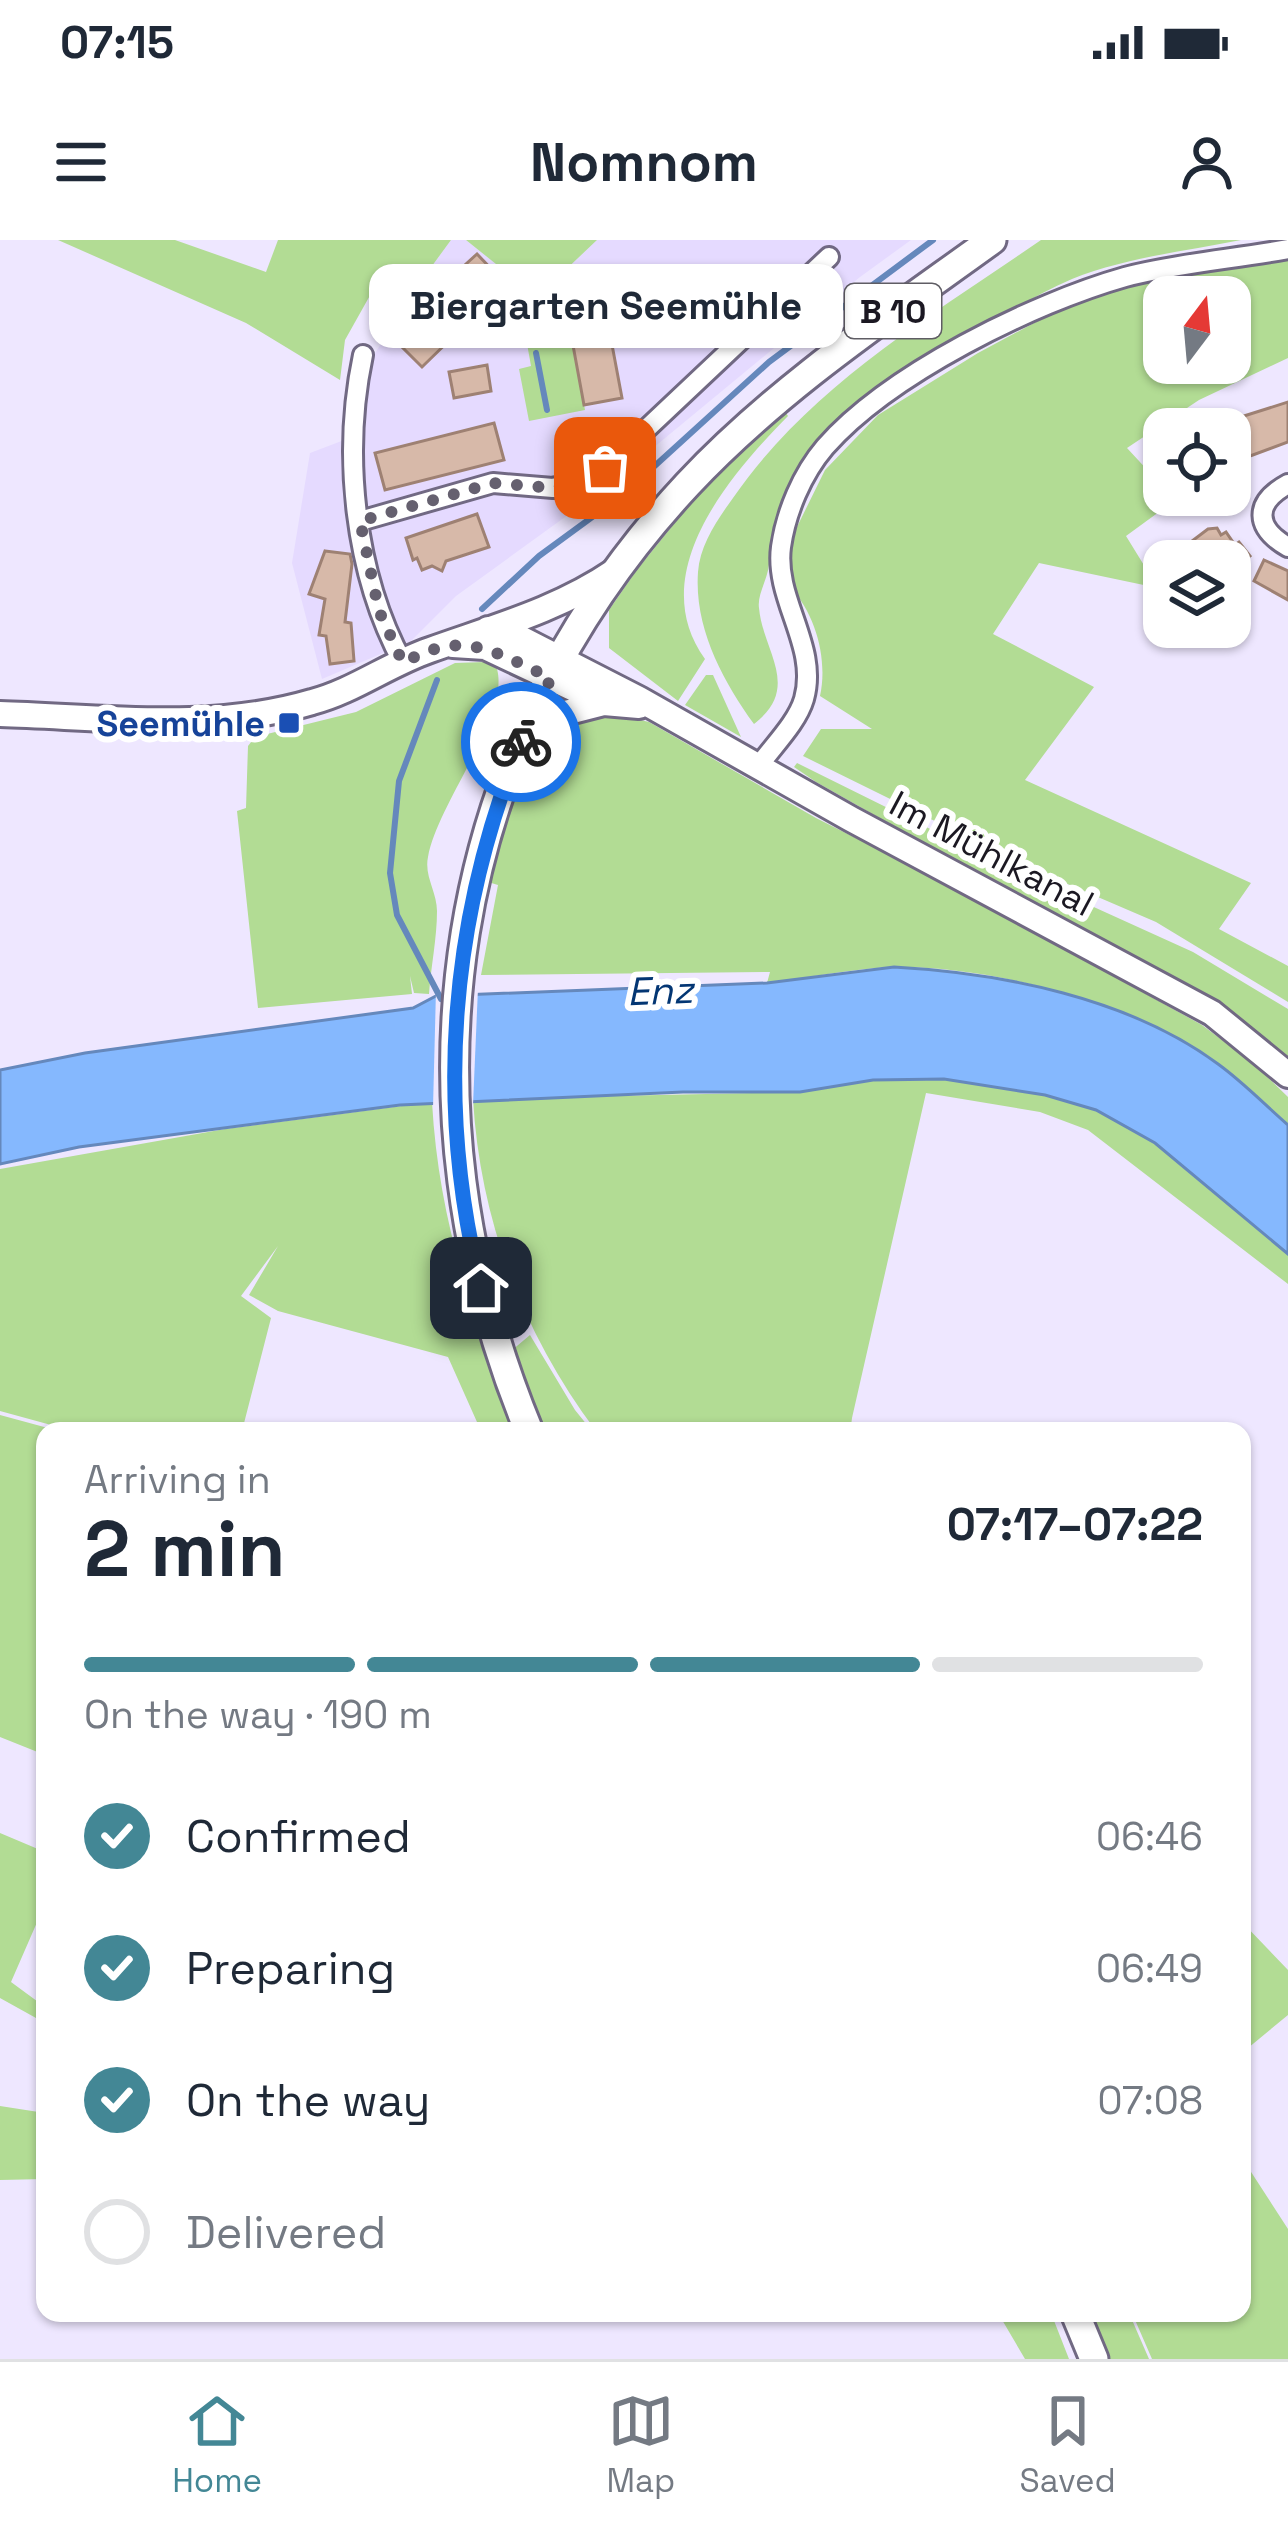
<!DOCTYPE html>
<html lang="en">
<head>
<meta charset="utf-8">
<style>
	body { margin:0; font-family:"Space Grotesk",sans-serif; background:#f2f2f3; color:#1f2937; height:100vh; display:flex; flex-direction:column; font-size:45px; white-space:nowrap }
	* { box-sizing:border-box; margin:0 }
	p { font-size:39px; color:#747a83 }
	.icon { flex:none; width:66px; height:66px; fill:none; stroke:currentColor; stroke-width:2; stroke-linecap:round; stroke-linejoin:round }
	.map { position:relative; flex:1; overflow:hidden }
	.panel { position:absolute; left:36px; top:1182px; width:1215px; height:900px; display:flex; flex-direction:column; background:#fff; border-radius:24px; box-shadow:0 3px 9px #0004 }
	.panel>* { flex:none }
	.needle { width:78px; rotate:16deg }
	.buttons { position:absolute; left:1143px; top:36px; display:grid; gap:24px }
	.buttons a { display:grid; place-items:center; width:108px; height:108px; border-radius:24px; background:#fff; box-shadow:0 3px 9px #0004; font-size:60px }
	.pin { position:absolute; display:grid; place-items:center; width:102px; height:102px; color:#fff; margin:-51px; border-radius:24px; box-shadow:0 6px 18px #0006 }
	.courier { position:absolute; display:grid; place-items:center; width:120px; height:120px; margin:-60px; border:9px solid #1a73e8; border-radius:50%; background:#fff; color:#222; box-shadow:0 3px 15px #0007 }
	.bubble { position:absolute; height:84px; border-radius:24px; background:#fff; box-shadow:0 3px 9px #0004; font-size:39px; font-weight:800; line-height:84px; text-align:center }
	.headline em { font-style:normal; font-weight:800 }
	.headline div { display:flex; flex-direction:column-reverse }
	.headline { display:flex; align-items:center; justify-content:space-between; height:204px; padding:0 48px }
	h1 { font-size:78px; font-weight:800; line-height:90px }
	.bar { display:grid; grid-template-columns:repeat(4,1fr); gap:18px 12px; align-content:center; height:144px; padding:0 48px }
	.bar i { height:15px; border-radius:9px; background:#e0e1e3 }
	.bar .selected { background:#438795 }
	.bar p { grid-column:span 4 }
	ol { padding:0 48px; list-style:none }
	li { display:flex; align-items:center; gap:36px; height:132px }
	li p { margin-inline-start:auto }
	li .icon { padding:12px; border-radius:50%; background:#438795; color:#fff; stroke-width:4 }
	li:last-child { color:#747a83 }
	li i { width:66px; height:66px; border:6px solid #e0e1e3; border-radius:50% }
	.status { display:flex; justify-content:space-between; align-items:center; height:84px; padding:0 60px; background:#fff; direction:ltr }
	.status svg { height:33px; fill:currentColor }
	header { display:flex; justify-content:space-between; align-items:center; height:156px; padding:0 48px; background:#fff; font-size:54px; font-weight:800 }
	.menu { display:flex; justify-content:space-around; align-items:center; height:168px; border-top:3px solid #e0e1e3; background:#fff; font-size:33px; color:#747a83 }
	.menu a { display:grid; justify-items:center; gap:6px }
	.menu .selected { color:#438795 }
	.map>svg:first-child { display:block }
</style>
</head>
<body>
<div class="status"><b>07:15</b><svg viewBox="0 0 49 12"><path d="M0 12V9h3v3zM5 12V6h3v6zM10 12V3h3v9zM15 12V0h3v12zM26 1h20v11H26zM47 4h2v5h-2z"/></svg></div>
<header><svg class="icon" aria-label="menu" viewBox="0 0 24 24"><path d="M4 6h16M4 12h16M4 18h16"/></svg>Nomnom<svg class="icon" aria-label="person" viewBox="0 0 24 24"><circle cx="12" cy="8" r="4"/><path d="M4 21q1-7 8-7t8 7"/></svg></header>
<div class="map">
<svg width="1288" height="2119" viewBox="0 0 1288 2119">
	<rect width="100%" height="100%" fill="#eee7ff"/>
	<path fill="#e5daff" d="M451,0H466L537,57L597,0H911L860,37L601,251L456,356L411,401L322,439L292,323L310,213L360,194L362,154L371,120L410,56Z"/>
	<path fill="#b2dc94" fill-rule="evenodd" d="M58,0H175L266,32L278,0H451L410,56L382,34L345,100L340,140L246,83Z
		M466,0H597L537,57Z
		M1041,0H1241C1186,11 1124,18 1072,39C1044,51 1018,67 991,81C890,133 777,199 769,324C768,339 757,354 759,368C763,412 802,447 754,484C723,441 694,388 698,332C700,305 717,280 733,258C810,146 931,76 1041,0Z
		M1288,20V118L1199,160L1127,208L1164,248V255H1170L1183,268L1163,269L1126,296L1158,348L1039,323L993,394L1094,447L1025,540L1251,643L1219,689L1288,726V762L1156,682L1028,627L803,516L821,489H872L820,456C828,420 816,375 791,348L789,311L794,293L825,230L878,175L978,113L1062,68L1144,42ZM1164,57H1230V123H1164Z
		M570,89L585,170L529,181L519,129L531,126L526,98Z
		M784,170L788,176C729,236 644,334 705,419L678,461L609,408V370L636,331L693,260Z
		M485,422L497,429C510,476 438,562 428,617C424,636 437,652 437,671C437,698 431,726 429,754L414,753L410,736L412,754L258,768L237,571L246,568L248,506L255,497L356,472L455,423Z
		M706,435H713L741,497L685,465Z
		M615,474L649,482L816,578L953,647L1202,785L1254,824L1288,857V885C1265,865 1243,843 1218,824C1138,765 995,726 896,727C853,728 809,738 767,743L770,732L481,735L498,645L488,642C510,566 522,483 615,474Z
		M797,523L1021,634L1193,712L1288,769V822L1084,694L816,542L794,527Z
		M944,839C994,847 1050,850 1097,870C1161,899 1238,966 1288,1014V1044L1088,890L1040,872L926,853L852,1178L851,1186L858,1191H596C523,1094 480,980 473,859L800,852L873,840Z
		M432,862C439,985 474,1078 516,1191H481L448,1117L278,1071L249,1055L278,1006L241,1056L271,1078L242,1191H73L0,1171V929L225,889Z
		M530,1095L575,1170L592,1191H542L511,1111Z
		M0,1175L59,1191H45V1515L0,1497Z
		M0,1593L45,1612V1664L11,1742L45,1767V1783L0,1758Z
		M1242,1682L1288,1730V1775L1242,1813Z
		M0,1866L45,1873V1939L0,1940Z
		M1242,1918L1288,1989V2119H1152L1132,2073H1242Z
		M998,2073H1051L1069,2119H1025Z
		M1090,2073H1129L1149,2119H1108Z"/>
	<path fill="#85b8fe" stroke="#6588bc" stroke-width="3" d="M894,727C1002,733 1129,758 1218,824C1243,842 1265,865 1288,885V1014L1155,903L1096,870L1045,855L944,839L873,840L800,852H683L400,865L79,907L0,924V830L85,813L413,768L436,756L767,743Z"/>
	<path fill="#eee7ff" d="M478,748L473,865L433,868L436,750Z"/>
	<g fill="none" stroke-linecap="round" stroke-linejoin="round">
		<path stroke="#6588bc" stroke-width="6" d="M536,113L547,170
			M482,369L539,316L625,253L769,122L933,0
			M437,440L399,541L390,633L397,675L441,759"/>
	</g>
	<path fill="#d7b9a9" stroke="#9e8173" stroke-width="3" d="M477,14L497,35L461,69L465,73L458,80L464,86L422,127L400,105L463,44L454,35Z
		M594,35L600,63L604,62L622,158L584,165L570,89L535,96L531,75L585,37Z
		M673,37L695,67L676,80L684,92L667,103L638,63Z
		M487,125L491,151L454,158L449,132Z
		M1288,162V202L1242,219L1228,181Z
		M494,183L504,220L385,250L375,213Z
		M477,274L489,307L446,321L442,331L432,326L422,330L417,318L413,320L406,298Z
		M1217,288L1221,295L1226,292L1235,305L1239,302L1250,316L1230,330V321H1206L1192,301L1208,289Z
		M325,311L350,314L352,324L345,382L351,383L354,421L330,424L326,396L319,395L325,359L309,354Z
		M1264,320L1288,331V360L1254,341Z"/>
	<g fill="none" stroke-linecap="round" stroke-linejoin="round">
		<defs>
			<path id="street" d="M363,115C342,214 354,333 403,423
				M1288,244C1253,263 1255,288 1288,307
				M360,281L493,243L553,248L585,240L605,228L829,17
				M758,527C772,507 797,483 804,459C819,406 774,360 781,307C786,272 802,234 825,207C889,134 1033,63 1125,37C1178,23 1234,19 1288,9"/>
			<path id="secondary" d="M488,389L520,398L639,459L851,579L1212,773L1288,835
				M453,405L485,407L604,463L639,466
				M0,474C103,477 211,492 312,462C354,451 389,424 430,410C494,387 558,370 615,331
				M521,506L565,473L604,463"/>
			<path id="primary" d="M529,1191C393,862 442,507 688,244C777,149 887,76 992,0
				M1075,2073L1094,2119"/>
		</defs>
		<use href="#street" stroke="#716983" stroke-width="24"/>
		<use href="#secondary" stroke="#716983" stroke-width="30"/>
		<use href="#primary" stroke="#716983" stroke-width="33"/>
		<use href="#street" stroke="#fff" stroke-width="18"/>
		<use href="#secondary" stroke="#fff" stroke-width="24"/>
		<use href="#primary" stroke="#fff" stroke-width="27"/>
	</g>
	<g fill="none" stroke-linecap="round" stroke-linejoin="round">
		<path stroke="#65606f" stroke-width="12" stroke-dasharray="0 21.6" d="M521,502L551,438C494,412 464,388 403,423L379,371L360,281L493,243L553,248L586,240L605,228"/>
		<path stroke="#1a73e8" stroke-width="15" d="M481,1048C435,864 450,679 521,502"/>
	</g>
	<rect fill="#1a4fb4" stroke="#fff" stroke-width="4.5" x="277" y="471" width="24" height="24" rx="6"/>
	<g text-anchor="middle" stroke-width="12" stroke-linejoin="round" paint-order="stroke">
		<rect fill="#fff" stroke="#5f5d64" stroke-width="3" x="845" y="44" width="96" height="54" rx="9"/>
		<g font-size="33" font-weight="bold" fill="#1b1822">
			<text x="893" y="83">B 10</text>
		</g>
		<g font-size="36" font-weight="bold" fill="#164399" stroke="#fff" text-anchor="end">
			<text x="265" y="496">Seemühle</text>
		</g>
		<g font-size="36" fill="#1b1822" stroke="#fff">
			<text transform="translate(992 613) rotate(28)" y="13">Im Mühlkanal</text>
		</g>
		<g font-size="39" font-style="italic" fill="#033673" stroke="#fff">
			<text transform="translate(660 750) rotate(-2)" y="14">Enz</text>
		</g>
	</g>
</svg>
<div class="buttons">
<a><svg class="needle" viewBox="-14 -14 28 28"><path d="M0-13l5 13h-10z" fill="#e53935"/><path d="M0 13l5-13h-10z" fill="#747a83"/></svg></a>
<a><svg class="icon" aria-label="locate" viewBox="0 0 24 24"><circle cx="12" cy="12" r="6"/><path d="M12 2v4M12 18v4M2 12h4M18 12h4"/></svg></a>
<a><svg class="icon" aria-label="layers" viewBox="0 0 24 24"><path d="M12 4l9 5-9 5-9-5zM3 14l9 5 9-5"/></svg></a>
</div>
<div class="pin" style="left:605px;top:228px;background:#ea580c"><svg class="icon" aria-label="bag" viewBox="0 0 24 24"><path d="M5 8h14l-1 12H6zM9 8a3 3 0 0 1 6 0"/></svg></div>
<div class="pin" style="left:481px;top:1048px;background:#1f2937"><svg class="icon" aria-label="home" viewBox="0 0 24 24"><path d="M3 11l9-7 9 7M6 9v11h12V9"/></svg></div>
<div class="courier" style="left:521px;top:502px"><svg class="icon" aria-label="bike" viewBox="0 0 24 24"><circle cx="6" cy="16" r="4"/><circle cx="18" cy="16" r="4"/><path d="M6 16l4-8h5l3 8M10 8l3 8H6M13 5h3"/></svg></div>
<div class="bubble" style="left:369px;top:24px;width:474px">Biergarten Seemühle</div>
<section class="panel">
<div class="headline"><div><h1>2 min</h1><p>Arriving in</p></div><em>07:17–07:22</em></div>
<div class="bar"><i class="selected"></i><i class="selected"></i><i class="selected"></i><i></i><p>On the way · 190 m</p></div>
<ol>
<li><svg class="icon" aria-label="check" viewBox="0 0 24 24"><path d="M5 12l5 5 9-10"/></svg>Confirmed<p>06:46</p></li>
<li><svg class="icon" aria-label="check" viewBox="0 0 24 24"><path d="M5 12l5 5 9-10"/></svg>Preparing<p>06:49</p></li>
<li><svg class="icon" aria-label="check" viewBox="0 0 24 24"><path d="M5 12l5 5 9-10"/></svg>On the way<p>07:08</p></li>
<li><i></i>Delivered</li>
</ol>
</section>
</div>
<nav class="menu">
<a class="selected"><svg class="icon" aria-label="home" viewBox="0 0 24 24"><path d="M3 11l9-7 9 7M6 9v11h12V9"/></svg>Home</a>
<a><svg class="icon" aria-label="map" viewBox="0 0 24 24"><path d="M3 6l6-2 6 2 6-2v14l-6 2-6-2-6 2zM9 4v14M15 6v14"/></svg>Map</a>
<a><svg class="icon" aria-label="saved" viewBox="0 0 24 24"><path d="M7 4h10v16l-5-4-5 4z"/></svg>Saved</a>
</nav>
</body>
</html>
